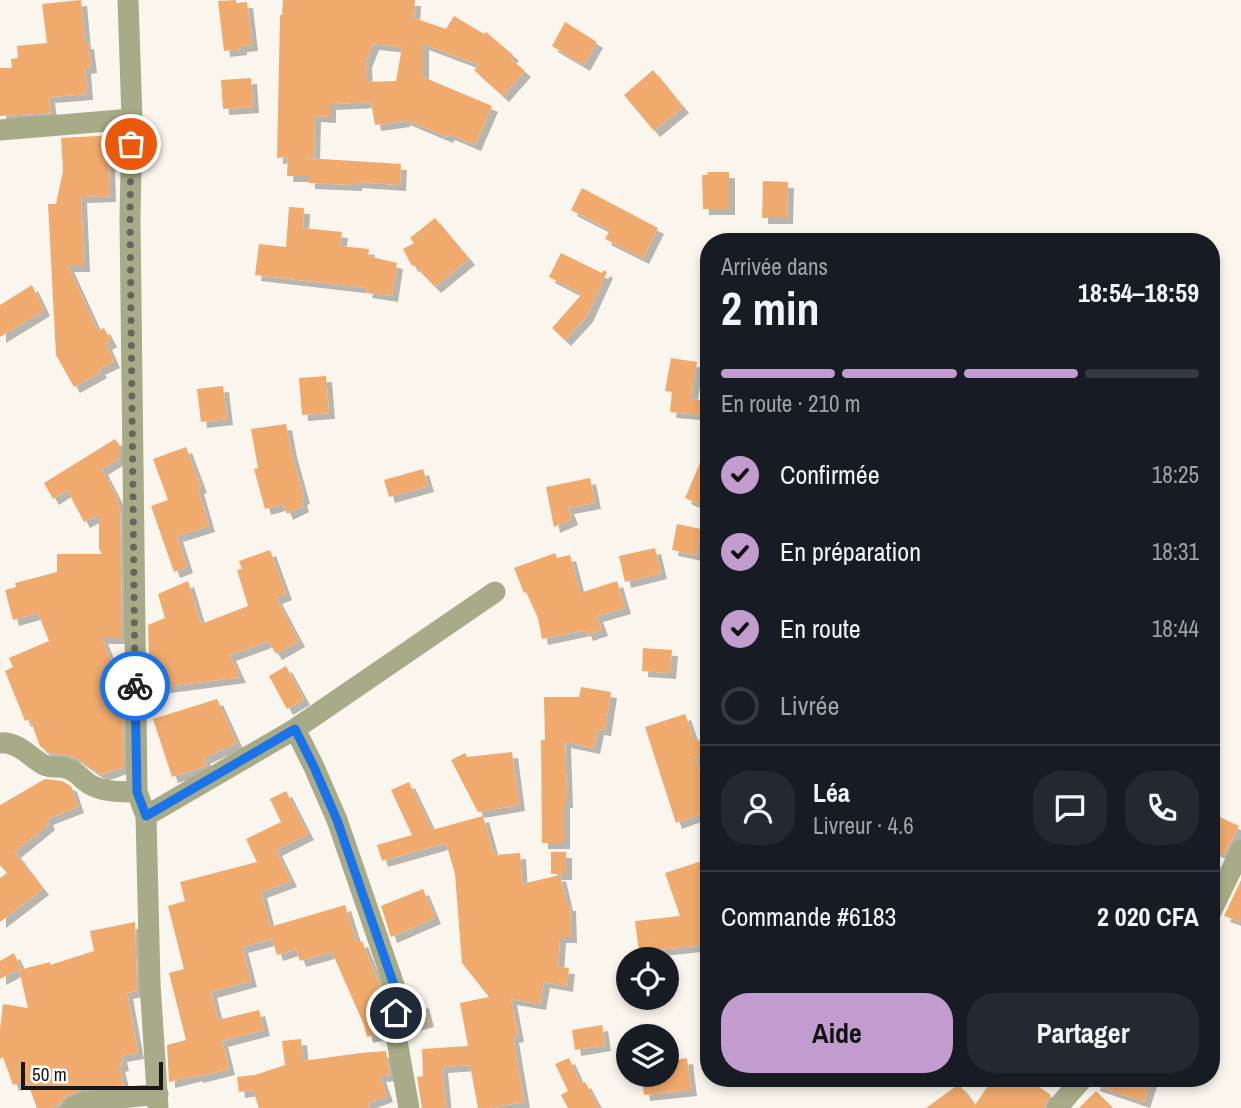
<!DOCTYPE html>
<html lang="fr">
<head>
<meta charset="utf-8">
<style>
	body { margin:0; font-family:"Archivo Narrow",sans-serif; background:#242831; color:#f1f3f6; height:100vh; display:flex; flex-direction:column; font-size:26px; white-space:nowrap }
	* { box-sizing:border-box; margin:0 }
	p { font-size:23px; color:#9ea1a6 }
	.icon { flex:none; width:38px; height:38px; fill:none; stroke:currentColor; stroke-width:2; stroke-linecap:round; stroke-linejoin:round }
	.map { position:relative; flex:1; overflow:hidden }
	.drawer { position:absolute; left:700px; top:233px; width:520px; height:854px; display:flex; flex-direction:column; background:#171b24; border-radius:28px; box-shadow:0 4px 10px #0003 }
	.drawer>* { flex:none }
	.buttons { position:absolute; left:616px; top:947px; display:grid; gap:14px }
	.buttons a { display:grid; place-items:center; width:63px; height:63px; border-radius:50%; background:#171b24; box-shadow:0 4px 10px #0003; font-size:35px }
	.scale { position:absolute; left:21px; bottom:18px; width:142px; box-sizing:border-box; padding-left:7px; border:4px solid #181714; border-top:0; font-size:19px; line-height:24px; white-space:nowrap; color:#181714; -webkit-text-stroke:5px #fff; paint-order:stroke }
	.pin { position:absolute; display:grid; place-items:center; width:60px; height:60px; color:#fff; margin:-30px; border:4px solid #fff; border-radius:50%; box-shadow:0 2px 7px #0007 }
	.courier { position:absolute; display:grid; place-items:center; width:70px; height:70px; margin:-35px; border:5px solid #1a73e8; border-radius:50%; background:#fff; color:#222; box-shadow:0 2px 9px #0007 }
	.summary em { font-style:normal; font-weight:700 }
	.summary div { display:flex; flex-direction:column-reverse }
	.summary { display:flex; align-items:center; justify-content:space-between; height:119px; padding:0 21px }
	h1 { font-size:46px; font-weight:700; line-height:52px }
	.bar { display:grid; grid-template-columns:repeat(4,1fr); gap:10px 7px; align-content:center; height:84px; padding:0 21px }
	.bar i { height:9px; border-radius:5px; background:#363941 }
	.bar .selected { background:#c29cce }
	.bar p { grid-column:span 4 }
	.line { display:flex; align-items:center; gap:18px; padding:0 21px; border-top:2px solid #363941 }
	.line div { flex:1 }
	.round { display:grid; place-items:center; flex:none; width:74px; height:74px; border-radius:28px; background:#242831 }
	ol { padding:0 21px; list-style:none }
	li { display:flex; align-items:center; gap:21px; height:77px }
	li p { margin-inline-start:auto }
	li .icon { padding:7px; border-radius:50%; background:#c29cce; color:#111; stroke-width:4 }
	li:last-child { color:#9ea1a6 }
	li i { width:38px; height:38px; border:4px solid #363941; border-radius:50% }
	.cta { display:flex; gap:14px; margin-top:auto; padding:14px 21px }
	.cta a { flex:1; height:80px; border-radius:28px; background:#c29cce; color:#111; font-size:28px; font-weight:700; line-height:80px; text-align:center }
	.cta a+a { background:#242831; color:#f1f3f6 }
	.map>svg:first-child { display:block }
</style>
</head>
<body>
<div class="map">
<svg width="1241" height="1108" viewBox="0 0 1241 1108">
	<defs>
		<filter id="shadow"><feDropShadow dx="6" dy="6" stdDeviation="0" flood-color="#0004"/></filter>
	</defs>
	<rect width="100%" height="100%" fill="#fbf6ed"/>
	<path fill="#f0aa6d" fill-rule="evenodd" filter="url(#shadow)" d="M81,0L85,43H88L91,67L85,68L87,94L49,97L51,113L0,116V68H12L11,59L18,58L17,46L47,43L42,4Z
		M236,0V3L247,2L252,45L241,46V49L224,51L218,1Z
		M283,0H415L414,18L446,29L454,16L484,34L486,32L513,55L510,58L525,71L503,96L474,70L479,65L423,44V77L492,106L475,145L449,134L447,137L404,119V121L375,125L371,102L330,104V117L315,116L314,156L306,158L401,164L400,185L356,182V185L309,183V176H287L288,157L277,158L280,15H282ZM373,44L402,47L396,81L367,82L366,62Z
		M565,22L597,42L584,65L552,46Z
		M653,70L683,107L654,131L624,95Z
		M251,78L253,107L223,109L221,80Z
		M114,135L115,164L109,165L110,196L81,197L84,266H68L98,331L104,328L111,341L106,344L114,362L99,369L101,372L74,387L56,355L48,204H56L63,171L61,138Z
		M707,172H729V209H703L702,175H708Z
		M763,181L788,182L787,218H762Z
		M582,188L658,228L643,258L605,239L610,230L571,210Z
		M289,207L304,208L303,228L342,232L340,246L369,249L368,256L397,263L392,296L366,292L367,288L255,275L259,244L286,247Z
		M435,218L469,259L435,287L414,265L412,266L403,249L414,243L410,238Z
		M561,253L602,273L604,270L607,272L587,316L565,340L552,328L582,294L549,277Z
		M32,285L44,310L0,337V305Z
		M671,358L697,362L691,399L707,401L706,415L670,412L672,392L665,391Z
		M326,376L329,413L302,415L299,378Z
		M223,386L227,419L201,422L197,389Z
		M286,424L291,451L304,498L301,499L303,506L287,514L283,504L265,509L254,469L258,468L251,429Z
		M115,439L120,446V458L102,469L119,502L118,503L120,511L122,638H102L117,675L110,678L123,713L124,767L101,775L75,757L50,753L46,751L40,746L30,719L25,721L5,671L13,667L9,658L49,641L38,613L13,620L5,590L16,587L15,583L57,572V554H102L99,549V514L84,522L67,490L53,499L44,483Z
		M709,442V509L685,498Z
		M186,447L201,487L198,488L209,526L177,536L187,567L174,572L151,506L168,500L153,459Z
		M423,469L428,486L389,497L384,480Z
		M590,478L595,503L568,508L572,519L554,527L546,487Z
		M677,524L701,529L696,555L672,550Z
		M655,548L661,573L625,582L619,556Z
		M270,550L286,594L276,598L299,641L276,654L268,641L230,655L240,677L150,689L148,625L165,618L158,594L188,581L201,624L248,606L237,570L242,569L239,561Z
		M555,553L557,558L570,555L580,593L617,581L625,608L597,616L602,630L587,635L585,630L542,639L538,618L526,592L524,593L514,568Z
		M643,648L672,650L670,673L642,671Z
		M286,666L304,699L287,709L269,676Z
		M581,687L611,692L605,730L598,729L594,748L565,742L567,802H564V843H542L541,740H545L544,697H579Z
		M217,699L237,743L204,758L207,765L203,767L172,777L153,719Z
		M685,714L694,740L709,741V758L695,756L709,798V811L676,823L645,727Z
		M512,752L519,805L478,812L451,760L465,753L467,757Z
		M45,779L62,781L71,786L78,807L47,819L49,824L15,852L43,889L0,922V878L7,873L0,865V805Z
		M409,782L432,830L483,816L494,855L520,853L522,884L560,875L567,905H570L571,937H560L558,967L569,968L567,986L544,982L540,1004L511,999L518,1036L513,1037L524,1102L487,1108H478L470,1065L442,1067L446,1108H422L417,1077L423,1076L422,1049L468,1046L460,1003L489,997L462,963L455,874L446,843L382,861L377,845L412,835L391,790Z
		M286,791L308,834L276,850L291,881L261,892L270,927L345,905L357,943L362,941L383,993V1033L367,1037L364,1025L332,952L300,961L296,949L277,955L272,939L242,947L251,981L211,992L218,1020L259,1010L264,1030L222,1041L229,1069L197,1077V1075L169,1082L167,1045L186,1040L169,973L184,969L168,906L185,901L180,882L257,862L246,839L281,822L270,799Z
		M1211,813L1239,826L1224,855L1211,849Z
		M551,852H566V874H551Z
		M705,860L709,870V942L695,946L639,952L635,921L680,916L665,873Z
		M1241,880V922L1224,916Z
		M423,889L435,918L391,937L381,906Z
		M135,922L137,991L127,993L138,1053L121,1056L123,1065L119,1066L124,1085L83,1089L66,1096L60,1104L48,1108H37L27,1081L13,1085L3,1057L0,1059V1030L3,1004L28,1008L19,970L50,962V965L94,951L90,931Z
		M14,953L21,968L0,979V961Z
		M423,1002L428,1021L409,1026V1006Z
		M602,1025L605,1045L575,1050L572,1030Z
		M301,1039L303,1061L360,1053L386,1051L390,1075L380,1076L387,1096L368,1103L369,1108H259L253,1090L239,1092L237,1077L255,1075L285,1065L282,1041Z
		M569,1058L581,1084L585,1082L599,1108H568L561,1095L568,1091L555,1064Z
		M687,1058L691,1090L644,1095L641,1074H667V1061Z
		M993,1078H1026L1051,1095L1047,1100L1044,1108H926L959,1084L975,1105Z
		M1096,1078H1152L1144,1102L1094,1085Z
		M1096,1091L1113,1108H1079Z"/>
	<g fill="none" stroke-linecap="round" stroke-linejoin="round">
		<path stroke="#a8ab87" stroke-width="21" d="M128,0L132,119L130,218L137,792L146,816L150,983L158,1108
			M0,130L132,119
			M295,729L314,767L337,820L396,991V1035L409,1108
			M0,743C17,741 30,757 44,765C51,768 58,766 65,768C77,770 83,782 93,786C106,792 123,792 137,792
			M146,816L295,729L495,592
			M1211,912L1241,850
			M72,1108L85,1102L158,1094
			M1057,1108L1083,1078"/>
	</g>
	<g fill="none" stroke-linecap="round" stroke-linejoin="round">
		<path stroke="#676560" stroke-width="7" stroke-dasharray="0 12.6" d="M131,144L130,218L135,686"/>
		<path stroke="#1a73e8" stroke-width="9" d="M135,686L137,792L146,816L295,729L314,767L337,820L396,991V1013"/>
	</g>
</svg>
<div class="buttons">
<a><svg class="icon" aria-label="locate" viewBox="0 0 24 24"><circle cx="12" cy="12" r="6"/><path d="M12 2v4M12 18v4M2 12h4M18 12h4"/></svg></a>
<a><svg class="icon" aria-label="layers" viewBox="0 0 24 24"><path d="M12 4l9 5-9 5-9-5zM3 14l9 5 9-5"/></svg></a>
</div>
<div class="scale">50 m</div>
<div class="pin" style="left:131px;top:144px;background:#ea580c"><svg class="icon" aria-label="bag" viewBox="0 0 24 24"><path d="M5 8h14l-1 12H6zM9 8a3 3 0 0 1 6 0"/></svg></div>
<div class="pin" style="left:396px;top:1013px;background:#1f2937"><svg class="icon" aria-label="home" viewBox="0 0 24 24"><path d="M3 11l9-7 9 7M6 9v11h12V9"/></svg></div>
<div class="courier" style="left:135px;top:686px"><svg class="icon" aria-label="bike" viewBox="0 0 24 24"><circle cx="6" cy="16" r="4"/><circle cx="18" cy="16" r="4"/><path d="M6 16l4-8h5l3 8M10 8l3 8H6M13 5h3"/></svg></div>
<section class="drawer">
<div class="summary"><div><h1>2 min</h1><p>Arrivée dans</p></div><em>18:54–18:59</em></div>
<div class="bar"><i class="selected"></i><i class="selected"></i><i class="selected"></i><i></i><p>En route · 210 m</p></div>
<ol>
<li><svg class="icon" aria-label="check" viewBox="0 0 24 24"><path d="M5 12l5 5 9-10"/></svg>Confirmée<p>18:25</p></li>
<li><svg class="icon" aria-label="check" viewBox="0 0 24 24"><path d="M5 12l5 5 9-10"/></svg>En préparation<p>18:31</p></li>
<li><svg class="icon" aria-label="check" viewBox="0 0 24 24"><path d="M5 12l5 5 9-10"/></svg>En route<p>18:44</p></li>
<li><i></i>Livrée</li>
</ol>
<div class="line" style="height:126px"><a class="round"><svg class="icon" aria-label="person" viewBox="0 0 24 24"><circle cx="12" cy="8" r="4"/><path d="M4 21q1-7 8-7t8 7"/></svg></a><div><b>Léa</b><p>Livreur · 4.6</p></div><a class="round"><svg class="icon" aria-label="chat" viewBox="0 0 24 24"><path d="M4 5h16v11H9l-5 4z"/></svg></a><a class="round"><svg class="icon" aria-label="phone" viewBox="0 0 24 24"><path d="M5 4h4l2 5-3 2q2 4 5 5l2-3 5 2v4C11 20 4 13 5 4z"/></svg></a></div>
<div class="line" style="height:91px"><div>Commande #6183</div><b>2 020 CFA</b></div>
<div class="cta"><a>Aide</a><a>Partager</a></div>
</section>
</div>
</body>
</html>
